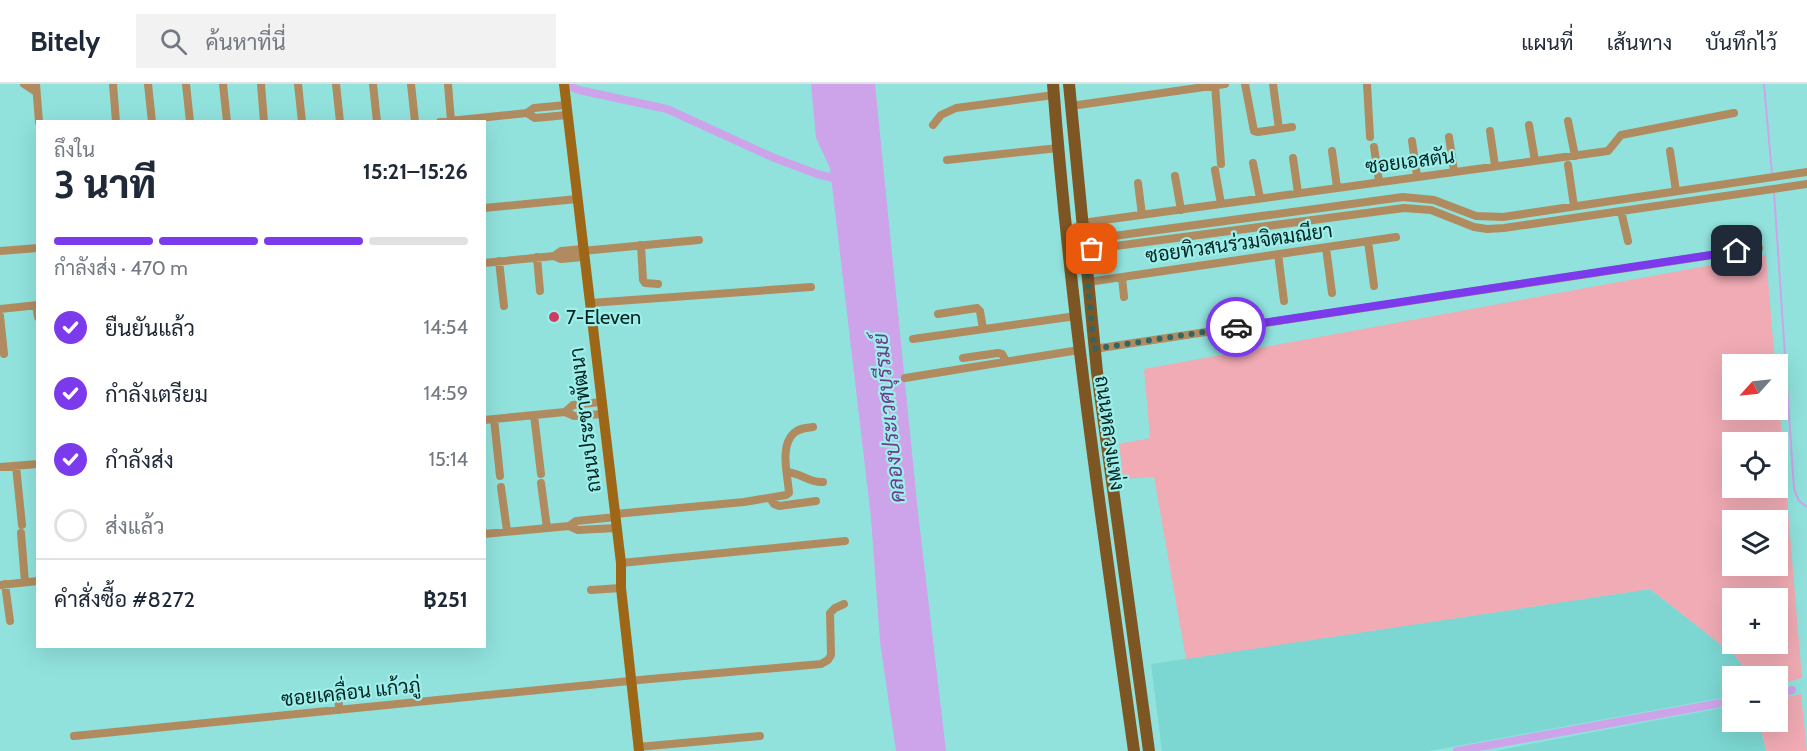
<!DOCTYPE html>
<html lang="th">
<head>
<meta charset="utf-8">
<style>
	body { margin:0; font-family:Cabin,Sarabun,sans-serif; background:#f2f2f3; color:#1f2937; height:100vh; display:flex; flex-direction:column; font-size:22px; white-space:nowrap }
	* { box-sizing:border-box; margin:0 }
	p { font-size:20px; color:#747a83 }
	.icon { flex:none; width:33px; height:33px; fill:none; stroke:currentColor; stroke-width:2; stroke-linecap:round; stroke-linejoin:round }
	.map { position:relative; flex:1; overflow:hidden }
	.sheet { position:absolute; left:36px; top:36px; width:450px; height:528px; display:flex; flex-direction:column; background:#fff; border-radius:0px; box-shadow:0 6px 24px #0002 }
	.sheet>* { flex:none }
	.needle { width:39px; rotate:243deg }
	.tools { position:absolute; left:1722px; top:270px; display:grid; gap:12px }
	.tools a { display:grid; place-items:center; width:66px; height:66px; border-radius:0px; background:#fff; box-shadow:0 6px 24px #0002; font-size:30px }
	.pin { position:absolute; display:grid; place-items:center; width:51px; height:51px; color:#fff; margin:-26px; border-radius:12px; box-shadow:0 3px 9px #0006 }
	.courier { position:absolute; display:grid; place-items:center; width:60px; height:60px; margin:-30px; border:4px solid #7c3aed; border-radius:50%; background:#fff; color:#222; box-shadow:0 2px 8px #0007 }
	.summary em { font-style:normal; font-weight:800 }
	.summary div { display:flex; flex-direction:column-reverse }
	.summary { display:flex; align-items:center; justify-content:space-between; height:102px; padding:0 18px }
	h1 { font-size:39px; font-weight:800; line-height:45px }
	.bar { display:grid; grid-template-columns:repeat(4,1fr); gap:9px 6px; align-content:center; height:72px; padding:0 18px }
	.bar i { height:8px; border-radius:4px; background:#e0e1e3 }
	.bar .selected { background:#7c3aed }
	.bar p { grid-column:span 4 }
	.line { display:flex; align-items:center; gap:15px; padding:0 18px; border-top:2px solid #e0e1e3 }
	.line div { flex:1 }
	ol { padding:0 18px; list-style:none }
	li { display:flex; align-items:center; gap:18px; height:66px }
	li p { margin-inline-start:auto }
	li .icon { padding:6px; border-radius:50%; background:#7c3aed; color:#fff; stroke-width:4 }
	li:last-child { color:#747a83 }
	li i { width:33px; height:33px; border:3px solid #e0e1e3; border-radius:50% }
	header { display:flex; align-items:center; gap:36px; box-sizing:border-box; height:84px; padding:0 30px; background:#fff; border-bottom:2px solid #e0e1e3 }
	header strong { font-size:28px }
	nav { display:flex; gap:33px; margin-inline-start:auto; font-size:21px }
	.search { width:420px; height:54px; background:#f2f2f3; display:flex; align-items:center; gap:15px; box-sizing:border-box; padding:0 21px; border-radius:0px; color:#747a83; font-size:22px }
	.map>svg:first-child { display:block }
</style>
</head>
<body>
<header>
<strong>Bitely</strong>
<div class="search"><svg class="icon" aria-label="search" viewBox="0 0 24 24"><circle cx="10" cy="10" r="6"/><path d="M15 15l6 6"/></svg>ค้นหาที่นี่</div>
<nav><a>แผนที่</a><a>เส้นทาง</a><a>บันทึกไว้</a></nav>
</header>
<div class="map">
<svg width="1807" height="667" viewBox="0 0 1807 667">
	<rect width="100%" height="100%" fill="#91e2dd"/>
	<path fill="#7cd7d2" d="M1650,505L1734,571L1743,582L1747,592H1732V612L1429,667H1162L1151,580Z
		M1732,622V638H1759L1766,667H1494Z"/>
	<path fill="#f0abb4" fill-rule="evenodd" d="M1766,171L1775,280H1732V326H1778V306L1802,594L1778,601V592H1747L1743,582L1734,571L1650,505L1186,575L1154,393L1123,395L1119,360L1150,354L1144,285ZM1732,358H1778V404H1732ZM1732,436H1778V482H1732ZM1732,514H1778V560H1732Z
		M1801,610L1807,667H1766L1759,638H1778V614Z"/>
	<path fill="#cda4e9" d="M811,0H875L918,428L946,667H896L880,558L871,434L830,84L816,54Z"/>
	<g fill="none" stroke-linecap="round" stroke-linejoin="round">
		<path stroke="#cda4e9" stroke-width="2" d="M1764,0L1772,90
			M1774,108L1794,405L1799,417L1807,423"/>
		<path stroke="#cda4e9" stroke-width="8" d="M563,0L579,6L667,25L772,73L817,90L838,95
			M1778,609L1792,606
			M1457,667L1732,617"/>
		<path stroke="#b08b5f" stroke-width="8" d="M24,0L36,8
			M36,0L39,38
			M113,0L116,38
			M148,0L152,38
			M186,0L190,38
			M223,0L227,38
			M261,0L264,38
			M298,0L302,38
			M336,0L340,38
			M373,0L377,38
			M411,0L415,38
			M448,0L451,37
			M1245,0L1254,47L1258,48L1292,43
			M1273,0L1279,45
			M1367,0L1370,53
			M1215,1L1221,80
			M1071,22L1225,0
			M527,29L535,34L567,31
			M1568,37L1575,72
			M440,38L527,29L534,24L566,21
			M933,41L941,31L956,24L1054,11
			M1529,41L1535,77
			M1490,47L1495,82
			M1449,53L1454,87
			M1412,57L1417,92
			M1374,63L1379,97
			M1332,67L1337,103
			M1670,67L1676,107
			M1293,74L1298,109
			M947,76L1058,64
			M1253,79L1260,114
			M1568,81L1574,122
			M1215,86L1221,120
			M1175,92L1181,126
			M1138,99L1142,131
			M484,124L577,115
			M1621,127L1628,157
			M1082,139L1608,67L1621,51L1734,29
			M1084,156L1403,113L1434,116L1476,132L1503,133L1807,88
			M1368,157L1374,202
			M641,161L643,196L645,199L658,200
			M1326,164L1332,209
			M1085,166L1404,124L1431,126L1474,143L1487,145L1504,144L1807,100
			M0,167L38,164
			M582,167L699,156
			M1278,170L1284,217
			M554,172L561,175L583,173
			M537,173L540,207
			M499,177L504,222
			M484,179L554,172L561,167L582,165
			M1122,193L1124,213
			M1088,198L1396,153
			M590,219L811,203
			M36,221L38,233
			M0,225L38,221
			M938,230L977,224L980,227L983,245
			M0,232L4,270
			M913,255L1076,232
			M1094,265L1759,164
			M963,274L998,269L1002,270L1006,277
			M905,294L1079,266
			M565,328L574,332L603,330
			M534,331L541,390
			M494,335L500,392
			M484,336L565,328L573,321L601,318
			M16,382L22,441
			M0,383L38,380
			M787,388C801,389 809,399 823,398
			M541,399L547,444
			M501,403L507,447
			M770,414L774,420L779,422L816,417
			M615,430L744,418L786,411L789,409C788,392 779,362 794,349C799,344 806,344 813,343
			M569,442L576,437L616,433
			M21,449L25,498
			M484,450L569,442L578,446L616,444
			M621,479L845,457
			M5,500L10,537
			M0,501L38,497
			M591,506L621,504
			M338,604L339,626
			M74,652L650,595L821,580L828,576L831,571L830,529L835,524L844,520
			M638,663L760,652"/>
		<path stroke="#9d6717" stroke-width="10" d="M564,0L621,479V504L639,667"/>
		<path stroke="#7d5623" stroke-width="12" d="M1053,0C1070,224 1103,445 1134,667
			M1069,0L1097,288L1149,667"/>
	</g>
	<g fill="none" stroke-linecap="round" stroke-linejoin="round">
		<path stroke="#336663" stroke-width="6" stroke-dasharray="0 10.8" d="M1092,165L1085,166L1094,265L1236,243"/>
		<path stroke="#7c3aed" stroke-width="8" d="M1236,243L1737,167"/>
	</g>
	<circle fill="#cb3c5e" stroke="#9eefea" stroke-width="2" cx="554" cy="233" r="6"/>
	<g text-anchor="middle" stroke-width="4.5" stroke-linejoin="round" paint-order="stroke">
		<g font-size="20" fill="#012422" stroke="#9eefea">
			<text transform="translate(1410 77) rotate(-7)" y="7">ซอยเอสตัน</text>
			<text transform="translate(1239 159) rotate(-8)" y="7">ซอยทิวสนร่วมจิตมณียา</text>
			<text transform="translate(585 336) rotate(-97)" y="7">ถนนประชาพัฒนา</text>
			<text transform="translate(1110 349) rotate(82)" y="7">ถนนหลวงแพ่ง</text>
			<text transform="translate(351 608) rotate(-6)" y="7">ซอยเคลื่อน แก้วภู่</text>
		</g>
		<g font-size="20" fill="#012422" stroke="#9eefea" text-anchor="start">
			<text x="566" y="240">7-Eleven</text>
		</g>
		<g font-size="21" font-style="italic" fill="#6e3b8c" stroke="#9eefea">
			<text transform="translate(889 334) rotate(-96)" y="7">คลองประเวศบุรีรมย์</text>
		</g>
	</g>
</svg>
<div class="tools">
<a><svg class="needle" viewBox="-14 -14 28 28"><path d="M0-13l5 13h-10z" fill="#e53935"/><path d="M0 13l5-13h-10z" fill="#747a83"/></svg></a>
<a><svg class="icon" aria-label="locate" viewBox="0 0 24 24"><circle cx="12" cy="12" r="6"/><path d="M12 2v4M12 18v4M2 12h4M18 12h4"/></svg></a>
<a><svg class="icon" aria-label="layers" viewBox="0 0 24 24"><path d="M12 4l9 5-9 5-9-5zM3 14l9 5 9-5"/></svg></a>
<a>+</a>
<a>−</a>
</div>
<div class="pin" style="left:1092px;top:165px;background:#ea580c"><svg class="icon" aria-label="bag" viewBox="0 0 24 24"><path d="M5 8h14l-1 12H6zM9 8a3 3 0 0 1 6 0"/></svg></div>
<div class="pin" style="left:1737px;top:167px;background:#1f2937"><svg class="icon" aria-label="home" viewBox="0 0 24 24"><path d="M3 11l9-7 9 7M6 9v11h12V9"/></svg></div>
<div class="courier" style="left:1236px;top:243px"><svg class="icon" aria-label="car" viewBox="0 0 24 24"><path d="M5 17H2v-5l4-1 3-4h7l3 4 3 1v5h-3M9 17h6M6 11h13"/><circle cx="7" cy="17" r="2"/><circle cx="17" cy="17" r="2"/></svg></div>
<section class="sheet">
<div class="summary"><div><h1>3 นาที</h1><p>ถึงใน</p></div><em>15:21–15:26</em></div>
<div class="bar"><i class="selected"></i><i class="selected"></i><i class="selected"></i><i></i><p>กำลังส่ง · 470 m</p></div>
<ol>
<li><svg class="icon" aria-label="check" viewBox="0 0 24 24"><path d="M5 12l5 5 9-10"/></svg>ยืนยันแล้ว<p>14:54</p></li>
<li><svg class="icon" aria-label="check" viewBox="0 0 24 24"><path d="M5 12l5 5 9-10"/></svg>กำลังเตรียม<p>14:59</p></li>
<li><svg class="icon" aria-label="check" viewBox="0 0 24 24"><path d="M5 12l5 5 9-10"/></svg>กำลังส่ง<p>15:14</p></li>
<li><i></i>ส่งแล้ว</li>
</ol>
<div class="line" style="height:78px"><div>คำสั่งซื้อ #8272</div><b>฿251</b></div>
</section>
</div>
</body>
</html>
